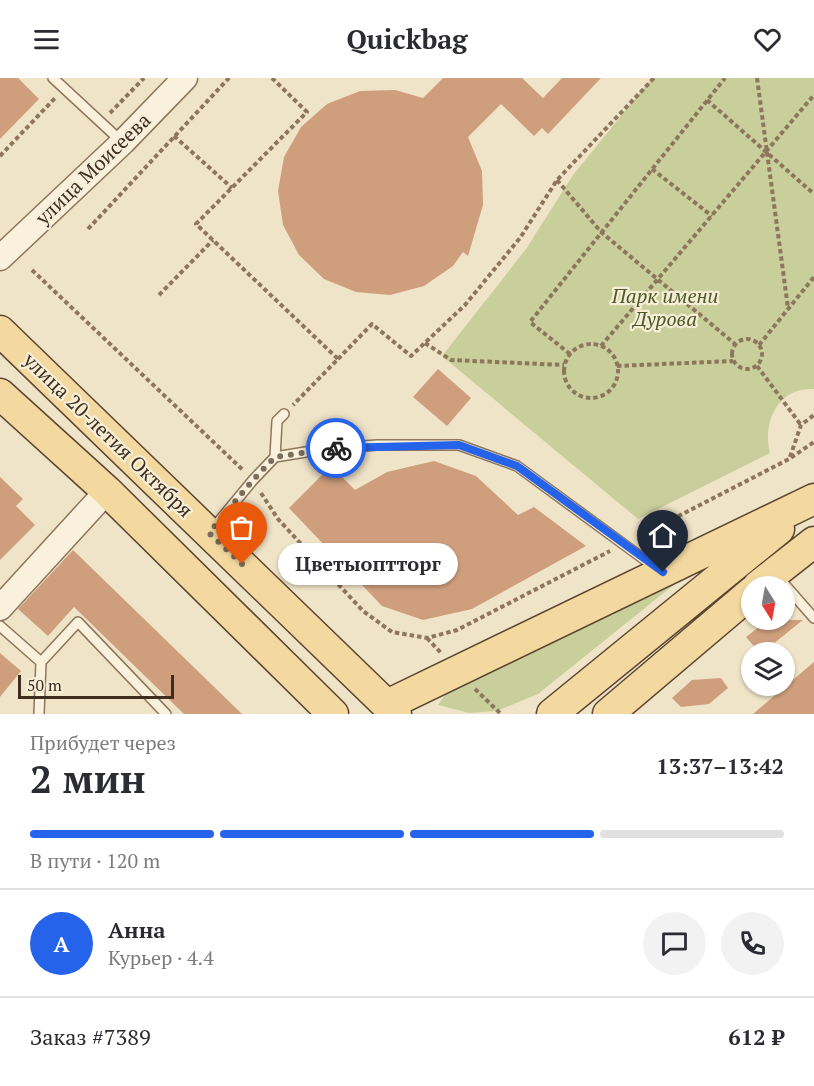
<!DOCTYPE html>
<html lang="ru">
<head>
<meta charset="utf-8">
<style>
	body { margin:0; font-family:"PT Serif",serif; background:#f2f2f3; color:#2b2b33; height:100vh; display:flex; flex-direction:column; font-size:22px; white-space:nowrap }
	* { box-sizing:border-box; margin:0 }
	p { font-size:20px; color:#7c7c81 }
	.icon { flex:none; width:33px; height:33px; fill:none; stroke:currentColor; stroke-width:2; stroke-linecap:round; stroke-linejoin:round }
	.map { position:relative; height:636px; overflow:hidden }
	.sheet { display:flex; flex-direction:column; background:#fff; flex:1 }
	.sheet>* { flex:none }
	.needle { width:39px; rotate:169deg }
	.buttons { position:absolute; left:741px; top:498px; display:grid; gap:12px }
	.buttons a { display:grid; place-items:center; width:54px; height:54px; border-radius:50%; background:#fff; box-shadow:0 2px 4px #0004; font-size:30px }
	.scale { position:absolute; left:18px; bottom:15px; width:156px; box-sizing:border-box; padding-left:6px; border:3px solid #3d2e20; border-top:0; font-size:16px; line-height:21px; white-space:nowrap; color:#3d2e20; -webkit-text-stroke:4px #f7eed8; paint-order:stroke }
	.pin { position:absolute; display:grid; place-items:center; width:51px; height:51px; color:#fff; margin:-62px -26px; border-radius:50% 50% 50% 0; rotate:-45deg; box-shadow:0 0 6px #0007 }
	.pin .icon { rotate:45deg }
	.courier { position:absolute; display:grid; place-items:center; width:60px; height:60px; margin:-30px; border:4px solid #2563eb; border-radius:50%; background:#fff; color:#222; box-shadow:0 2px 8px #0007 }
	.bubble { position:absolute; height:42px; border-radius:21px; background:#fff; box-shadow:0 2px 4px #0004; font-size:20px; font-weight:800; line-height:42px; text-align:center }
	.headline em { font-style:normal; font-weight:800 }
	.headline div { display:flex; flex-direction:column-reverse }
	.headline { display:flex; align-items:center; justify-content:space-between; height:102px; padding:0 30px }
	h1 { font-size:39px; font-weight:800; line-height:45px }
	.bar { display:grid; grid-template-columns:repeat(4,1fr); gap:9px 6px; align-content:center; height:72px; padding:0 30px }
	.bar i { height:8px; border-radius:4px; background:#e1e1e2 }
	.bar .active { background:#2563eb }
	.bar p { grid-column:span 4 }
	.line { display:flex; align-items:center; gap:15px; padding:0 30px; border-top:2px solid #e1e1e2 }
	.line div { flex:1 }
	.round { display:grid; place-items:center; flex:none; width:63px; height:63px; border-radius:32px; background:#f2f2f3 }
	header { display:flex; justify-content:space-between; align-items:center; height:78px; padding:0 30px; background:#fff; font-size:27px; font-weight:800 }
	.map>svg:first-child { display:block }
</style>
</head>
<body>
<header><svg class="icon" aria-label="menu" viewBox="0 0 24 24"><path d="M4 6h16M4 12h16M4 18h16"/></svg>Quickbag<svg class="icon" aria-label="heart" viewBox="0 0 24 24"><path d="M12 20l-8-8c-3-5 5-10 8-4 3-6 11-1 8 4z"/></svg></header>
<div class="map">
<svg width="814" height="636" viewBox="0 0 814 636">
	<rect width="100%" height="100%" fill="#f0e4c8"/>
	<path fill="#c9cf9b" d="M652,0H814V311C778,309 762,344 770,375L638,441L442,278L526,171L573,97Z
		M691,493L538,616L497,633L469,635L438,627L446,615Z"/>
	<path fill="#cf9f7d" d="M0,0H18L39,21L0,61Z
		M443,0H522L543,20L562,0H601L548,56L542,50L534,58L501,26L468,59L482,93L483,127L468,178L463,174L453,188L424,208L390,217L356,214L324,201L299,177L283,147L278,113L284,79L301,49L327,26L360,13L395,12L423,20Z
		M438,291L471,320L447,348L413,319Z
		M434,383L476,398L518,437L534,429L586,468L472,531L423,542L382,528L289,430L331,388L355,412L387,394Z
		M0,399L23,421L16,428L35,447L0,482Z
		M73,472L242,636H184L74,529L48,558L18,531Z
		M768,542H803L763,574H759L746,559Z
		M0,575L21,593L0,619Z
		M814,584V636H753Z
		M721,600L728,610L709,626L681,629L672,620L692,602Z"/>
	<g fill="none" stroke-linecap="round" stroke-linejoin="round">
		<defs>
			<path id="service" d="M53,0L121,63
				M275,379L277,343L284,336
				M211,453L253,402L275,379L324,371L377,367H459L517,388L656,490
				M778,499L814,540
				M0,548L41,584L78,544L166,636
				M39,636L41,584"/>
			<path id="tertiary" d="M0,180L123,64L185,0
				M0,530L107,413"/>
			<path id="primary" d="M0,253L396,636
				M0,316L107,413L333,636
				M758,508L814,464
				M387,627L814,421
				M552,636L779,451
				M608,636L752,514"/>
		</defs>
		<use href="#service" stroke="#8d765c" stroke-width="12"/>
		<use href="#tertiary" stroke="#8d765c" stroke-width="27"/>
		<use href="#primary" stroke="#5b4430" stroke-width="33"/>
		<path stroke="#8d765c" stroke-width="4" stroke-dasharray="4.5 3" stroke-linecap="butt" d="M272,0L307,34L196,146L338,281L293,327
			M757,0L788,230
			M707,22L814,116
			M110,35L144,0
			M174,58L232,110
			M0,78L55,20
			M652,91L712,138
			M557,102L601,154L735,266
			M88,151L229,0
			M32,192L244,393
			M159,217L213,162
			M732 276a15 15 0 1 1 30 0a15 15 0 1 1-30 0Z
			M425,265L451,282L564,287
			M564 293a27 27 0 1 1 54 0a27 27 0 1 1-54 0Z
			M759,267L814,199
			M601,268L814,17
			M570,276L530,244L725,0
			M338,281L372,246L411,278L465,227L520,160L557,102L654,0
			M617,288L733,283
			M757,288L801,347
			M790,379L801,347L814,337
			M261,415L278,441L363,533L392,554L427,560L457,552L610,473
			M638,459L789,381L814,364
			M427,560L441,575
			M475,611L501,636"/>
		<use href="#service" stroke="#faf1dc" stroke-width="9"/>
		<use href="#tertiary" stroke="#faf1dc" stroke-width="24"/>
		<use href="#primary" stroke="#f3d9a0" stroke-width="30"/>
	</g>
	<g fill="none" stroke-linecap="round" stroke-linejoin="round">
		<path stroke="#7c6e5b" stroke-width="6" stroke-dasharray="0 10.8" d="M242,486L209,455L253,402L275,379L336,370"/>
		<path stroke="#2563eb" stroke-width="8" d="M336,370L459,367L517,388L663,494"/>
	</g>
	<g text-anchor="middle" stroke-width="4.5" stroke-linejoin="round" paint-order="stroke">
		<g font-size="20" fill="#3d2e20" stroke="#f7eed8">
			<text transform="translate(93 91) rotate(-44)" y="7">улица Моисеева</text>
			<text transform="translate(108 357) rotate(44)" y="7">улица 20-летия Октября</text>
		</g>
		<g font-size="20" font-style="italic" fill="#4d5a26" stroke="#f7eed8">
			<text x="665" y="225">Парк имени<tspan x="665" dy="23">Дурова</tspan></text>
		</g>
	</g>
</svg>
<div class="buttons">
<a><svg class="needle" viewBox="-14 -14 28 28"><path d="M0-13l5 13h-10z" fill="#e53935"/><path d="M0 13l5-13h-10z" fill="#7c7c81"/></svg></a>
<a><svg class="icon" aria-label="layers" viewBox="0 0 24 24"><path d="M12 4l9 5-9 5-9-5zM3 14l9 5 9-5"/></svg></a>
</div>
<div class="scale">50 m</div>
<div class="pin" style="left:242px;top:486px;background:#ea580c"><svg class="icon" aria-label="bag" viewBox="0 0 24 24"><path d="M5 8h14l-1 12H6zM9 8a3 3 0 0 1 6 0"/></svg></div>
<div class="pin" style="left:663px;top:494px;background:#1f2937"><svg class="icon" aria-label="home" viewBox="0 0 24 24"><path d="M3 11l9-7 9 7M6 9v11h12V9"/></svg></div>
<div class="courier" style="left:336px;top:370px"><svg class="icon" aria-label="bike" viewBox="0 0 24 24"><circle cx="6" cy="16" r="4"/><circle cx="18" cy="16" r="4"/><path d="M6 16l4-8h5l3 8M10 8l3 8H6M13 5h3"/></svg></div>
<div class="bubble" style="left:278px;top:465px;width:180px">Цветыоптторг</div>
</div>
<section class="sheet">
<div class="headline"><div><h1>2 мин</h1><p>Прибудет через</p></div><em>13:37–13:42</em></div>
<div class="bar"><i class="active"></i><i class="active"></i><i class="active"></i><i></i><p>В пути · 120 m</p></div>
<div class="line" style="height:108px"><b class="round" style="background:#2563eb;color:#fff">А</b><div><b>Анна</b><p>Курьер · 4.4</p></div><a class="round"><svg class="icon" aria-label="chat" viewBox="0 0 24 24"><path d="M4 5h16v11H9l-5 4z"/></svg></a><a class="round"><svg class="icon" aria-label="phone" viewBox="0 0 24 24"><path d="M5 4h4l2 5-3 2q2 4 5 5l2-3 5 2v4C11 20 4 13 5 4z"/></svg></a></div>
<div class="line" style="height:78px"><div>Заказ #7389</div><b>612 ₽</b></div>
</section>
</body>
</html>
